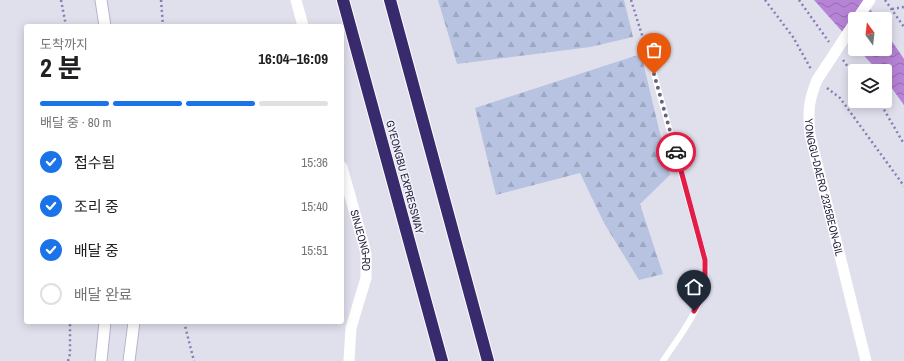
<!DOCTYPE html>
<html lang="ko">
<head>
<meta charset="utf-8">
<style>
	body { margin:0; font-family:"Archivo Narrow","Noto Sans KR",sans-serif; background:#f2f2f2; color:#202124; height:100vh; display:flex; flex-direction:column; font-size:15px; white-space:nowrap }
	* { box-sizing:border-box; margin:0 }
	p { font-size:13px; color:#757577 }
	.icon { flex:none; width:22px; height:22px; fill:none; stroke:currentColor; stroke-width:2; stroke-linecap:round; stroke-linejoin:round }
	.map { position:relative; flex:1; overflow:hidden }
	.sheet { position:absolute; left:24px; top:24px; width:320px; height:300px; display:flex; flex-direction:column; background:#fff; border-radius:4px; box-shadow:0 2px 10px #0003 }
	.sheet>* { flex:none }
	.needle { width:26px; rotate:345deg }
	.buttons { position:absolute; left:848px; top:12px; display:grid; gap:8px }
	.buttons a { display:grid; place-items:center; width:44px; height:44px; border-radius:4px; background:#fff; box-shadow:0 2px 10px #0003; font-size:20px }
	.pin { position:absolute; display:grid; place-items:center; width:34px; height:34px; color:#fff; margin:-41px -17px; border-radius:50% 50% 50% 0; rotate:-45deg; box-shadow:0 0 4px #0007 }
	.pin .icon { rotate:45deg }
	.courier { position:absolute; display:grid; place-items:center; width:40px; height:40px; margin:-20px; border:3px solid #e11d48; border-radius:50%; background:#fff; color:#222; box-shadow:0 1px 5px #0007 }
	.head em { font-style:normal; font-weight:700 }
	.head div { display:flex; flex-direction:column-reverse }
	.head { display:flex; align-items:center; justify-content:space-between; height:68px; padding:0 16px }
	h1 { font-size:26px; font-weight:700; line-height:30px }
	.bar { display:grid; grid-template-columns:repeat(4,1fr); gap:6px 4px; align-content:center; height:48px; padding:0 16px }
	.bar i { height:5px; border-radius:3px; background:#e0e0e0 }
	.bar .selected { background:#1a73e8 }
	.bar p { grid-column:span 4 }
	ol { padding:0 16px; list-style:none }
	li { display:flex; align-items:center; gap:12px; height:44px }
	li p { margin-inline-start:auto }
	li .icon { padding:4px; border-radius:50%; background:#1a73e8; color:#fff; stroke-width:4 }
	li:last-child { color:#757577 }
	li i { width:22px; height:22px; border:2px solid #e0e0e0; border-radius:50% }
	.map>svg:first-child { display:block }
</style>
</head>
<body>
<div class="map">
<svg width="904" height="361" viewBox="0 0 904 361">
	<defs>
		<pattern id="forest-firs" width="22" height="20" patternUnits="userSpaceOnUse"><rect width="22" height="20" fill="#b7c3e0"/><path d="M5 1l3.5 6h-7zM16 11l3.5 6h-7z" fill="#9da7c1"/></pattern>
		<pattern id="water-waves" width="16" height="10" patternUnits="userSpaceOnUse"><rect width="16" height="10" fill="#b683d6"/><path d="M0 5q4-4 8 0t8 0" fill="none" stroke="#946baf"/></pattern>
	</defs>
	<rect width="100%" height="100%" fill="#e0e0ed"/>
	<path fill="url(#forest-firs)" d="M438,0H624L633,37L590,47L457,64Z
		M641,54L670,175L640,204L663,274L639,280L604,223L580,173L496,195L475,108Z"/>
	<path fill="url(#water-waves)" d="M814,0H864L877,19H855V46Z
		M885,31L904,59V105L885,79V71H878L858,49H885Z"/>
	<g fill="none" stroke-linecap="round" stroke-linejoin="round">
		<defs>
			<path id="secondary" d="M101,0L105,26
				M101,361L105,322
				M129,361L134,322"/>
			<path id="motorway" d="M343,0L442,361
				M390,0L488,361"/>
		</defs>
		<use href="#secondary" stroke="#b5b3cd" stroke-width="13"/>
		<use href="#motorway" stroke="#fff" stroke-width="14"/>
		<path stroke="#857eb3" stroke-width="2.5" stroke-dasharray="2 3" stroke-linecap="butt" d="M61,0L66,26
			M161,0L163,26
			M631,0L647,51
			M765,0L793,37L811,69
			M799,0L829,42
			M885,0L904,27
			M892,9L904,7
			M843,60L851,71L855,75
			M827,88L840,98L904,186
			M879,101L904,144
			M184,322L194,361
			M68,361L70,354V322"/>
		<path stroke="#fff" stroke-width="6" d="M650,59L705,260C705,267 706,275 705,282C700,311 679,337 663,361"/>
		<g stroke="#fff" stroke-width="11">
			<path d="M296,0L303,26"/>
			<path d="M857,19L870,0"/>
			<path id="s1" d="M817,80C808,102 808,112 810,135L866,361"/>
			<path id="s2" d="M342,167L366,253V278L351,328L349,361"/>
		</g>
		<use href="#secondary" stroke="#fff" stroke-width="11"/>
		<use href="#motorway" stroke="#39296d" stroke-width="12"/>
		<path stroke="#fff" stroke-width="11" d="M817,80L855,22"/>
	</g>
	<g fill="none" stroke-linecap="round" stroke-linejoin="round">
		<path stroke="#66637b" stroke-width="4" stroke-dasharray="0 7.2" d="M654,74L676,152"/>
		<path stroke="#e11d48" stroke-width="5" d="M676,152L705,260V280L700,301L694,311"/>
	</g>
	<g text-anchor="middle" stroke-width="3" stroke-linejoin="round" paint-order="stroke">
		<g font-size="11" fill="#251f3e" stroke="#f1f2f9">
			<text transform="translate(405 177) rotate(75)" y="4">GYEONGBU EXPRESSWAY</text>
			<text dy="4" stroke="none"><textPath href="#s1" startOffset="110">YONGGU-DAERO 2325BEON-GIL</textPath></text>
			<text dy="4" stroke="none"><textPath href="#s2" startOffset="76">SINJEONG-RO</textPath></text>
		</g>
	</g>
</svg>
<div class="buttons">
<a><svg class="needle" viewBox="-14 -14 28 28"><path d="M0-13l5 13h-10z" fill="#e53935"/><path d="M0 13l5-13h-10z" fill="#757577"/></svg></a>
<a><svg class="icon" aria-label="layers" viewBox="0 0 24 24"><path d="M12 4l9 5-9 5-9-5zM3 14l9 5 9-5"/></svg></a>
</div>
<div class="pin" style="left:654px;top:74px;background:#ea580c"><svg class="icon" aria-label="bag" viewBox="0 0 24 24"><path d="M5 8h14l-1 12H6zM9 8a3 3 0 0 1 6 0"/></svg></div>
<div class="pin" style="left:694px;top:311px;background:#1f2937"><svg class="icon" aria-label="home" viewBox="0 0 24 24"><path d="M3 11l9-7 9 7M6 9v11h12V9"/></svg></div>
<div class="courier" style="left:676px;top:152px"><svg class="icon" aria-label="car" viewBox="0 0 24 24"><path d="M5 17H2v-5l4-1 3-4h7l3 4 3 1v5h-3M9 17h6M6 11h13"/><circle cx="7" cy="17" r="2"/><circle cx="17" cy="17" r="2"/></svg></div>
<section class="sheet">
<div class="head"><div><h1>2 분</h1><p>도착까지</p></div><em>16:04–16:09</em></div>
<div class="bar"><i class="selected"></i><i class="selected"></i><i class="selected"></i><i></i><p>배달 중 · 80 m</p></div>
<ol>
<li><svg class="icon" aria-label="check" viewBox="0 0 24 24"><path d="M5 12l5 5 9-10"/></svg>접수됨<p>15:36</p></li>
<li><svg class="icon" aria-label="check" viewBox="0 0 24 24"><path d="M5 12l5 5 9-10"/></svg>조리 중<p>15:40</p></li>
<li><svg class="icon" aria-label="check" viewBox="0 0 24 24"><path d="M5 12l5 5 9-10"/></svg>배달 중<p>15:51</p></li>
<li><i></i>배달 완료</li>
</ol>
</section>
</div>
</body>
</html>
